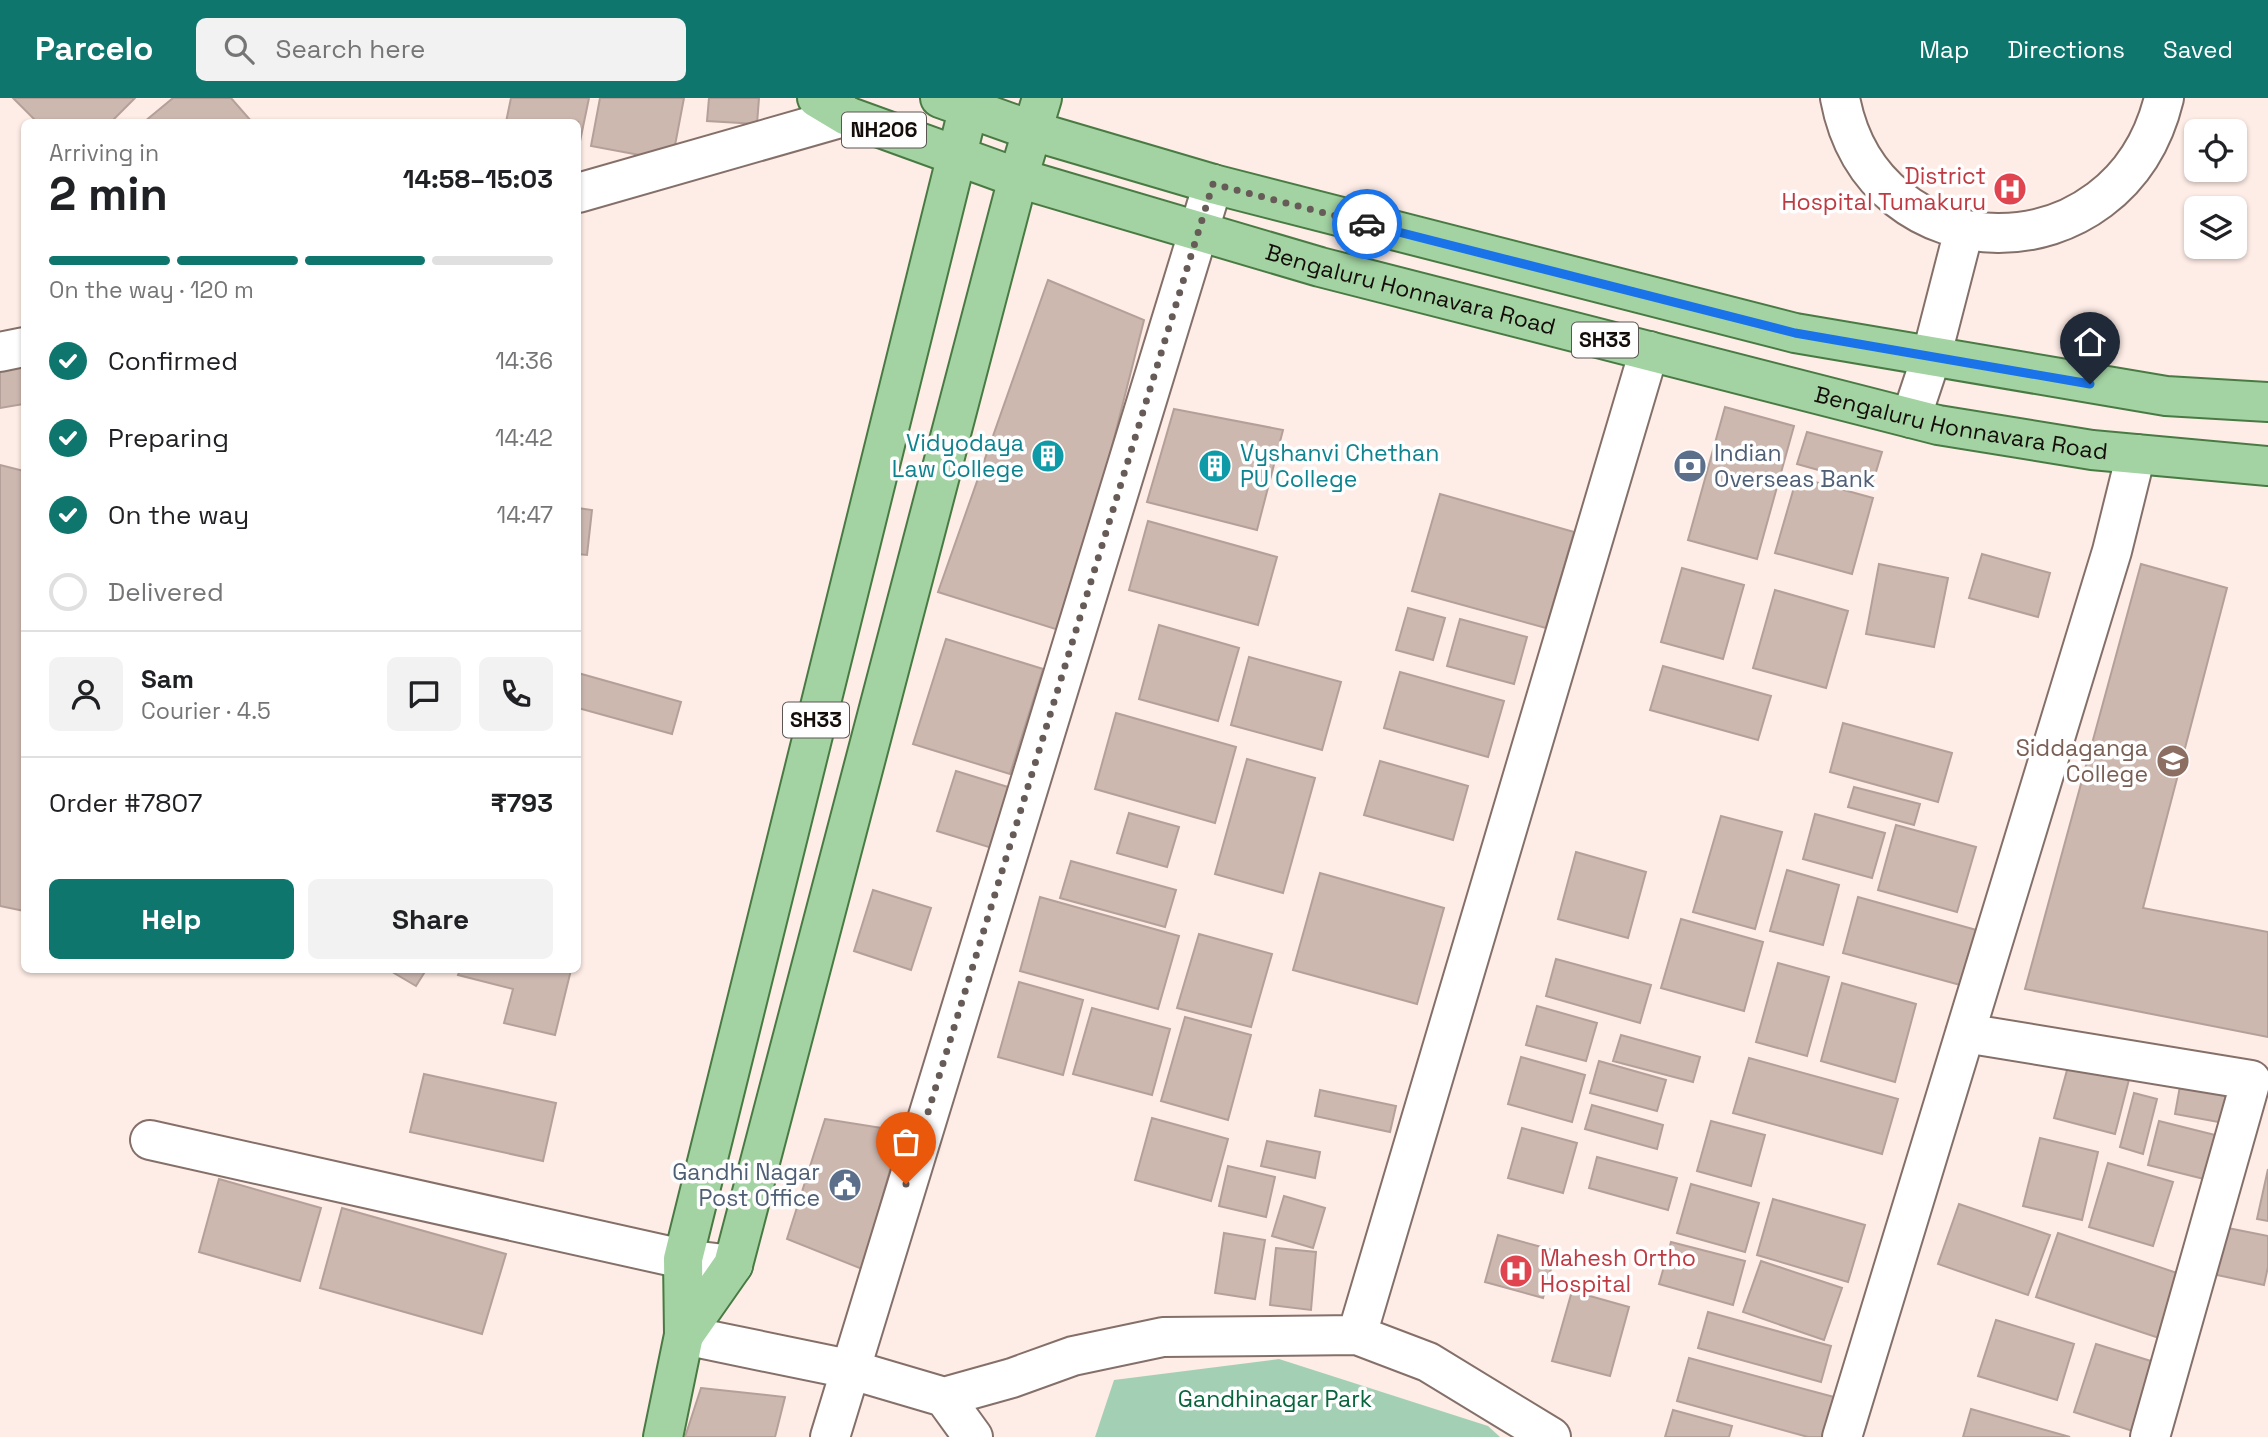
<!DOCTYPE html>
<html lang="en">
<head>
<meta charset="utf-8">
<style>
	body { margin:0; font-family:"Space Grotesk",sans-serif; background:#f2f2f2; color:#202124; height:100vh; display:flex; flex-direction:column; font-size:26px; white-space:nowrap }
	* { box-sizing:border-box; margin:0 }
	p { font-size:23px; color:#757577 }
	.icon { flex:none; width:38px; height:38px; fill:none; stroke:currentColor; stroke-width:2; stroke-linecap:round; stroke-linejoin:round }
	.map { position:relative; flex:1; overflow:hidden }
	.drawer { position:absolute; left:21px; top:21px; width:560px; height:854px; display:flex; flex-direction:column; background:#fff; border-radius:10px; box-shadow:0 2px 5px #0004 }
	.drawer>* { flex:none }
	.controls { position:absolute; left:2184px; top:21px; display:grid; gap:14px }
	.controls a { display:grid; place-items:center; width:63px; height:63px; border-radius:10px; background:#fff; box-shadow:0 2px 5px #0004; font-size:35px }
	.pin { position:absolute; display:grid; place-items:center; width:60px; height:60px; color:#fff; margin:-72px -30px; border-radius:50% 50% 50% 0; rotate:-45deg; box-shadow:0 0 7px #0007 }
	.pin .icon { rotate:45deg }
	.courier { position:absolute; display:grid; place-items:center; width:70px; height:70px; margin:-35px; border:5px solid #1a73e8; border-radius:50%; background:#fff; color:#222; box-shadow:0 2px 9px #0007 }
	.summary em { font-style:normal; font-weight:800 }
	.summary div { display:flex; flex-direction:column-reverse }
	.summary { display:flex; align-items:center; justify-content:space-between; height:119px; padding:0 28px }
	h1 { font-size:46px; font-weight:800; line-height:52px }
	.bar { display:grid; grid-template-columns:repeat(4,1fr); gap:10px 7px; align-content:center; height:84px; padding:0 28px }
	.bar i { height:9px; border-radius:5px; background:#e0e0e0 }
	.bar .active { background:#0f766e }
	.bar p { grid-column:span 4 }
	.line { display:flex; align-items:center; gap:18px; padding:0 28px; border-top:2px solid #e0e0e0 }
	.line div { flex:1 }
	.round { display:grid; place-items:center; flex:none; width:74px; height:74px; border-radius:10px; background:#f2f2f2 }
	ol { padding:0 28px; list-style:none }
	li { display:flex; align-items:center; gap:21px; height:77px }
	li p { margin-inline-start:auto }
	li .icon { padding:7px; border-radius:50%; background:#0f766e; color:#fff; stroke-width:4 }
	li:last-child { color:#757577 }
	li i { width:38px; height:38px; border:4px solid #e0e0e0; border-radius:50% }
	.button { display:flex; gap:14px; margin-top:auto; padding:14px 28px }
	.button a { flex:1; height:80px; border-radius:10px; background:#0f766e; color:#fff; font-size:28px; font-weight:800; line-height:80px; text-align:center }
	.button a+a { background:#f2f2f2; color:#202124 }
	header { display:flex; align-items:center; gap:42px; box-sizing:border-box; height:98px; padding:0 35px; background:#0f766e; color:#fff }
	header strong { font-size:33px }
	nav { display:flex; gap:38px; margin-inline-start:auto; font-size:24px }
	.search { width:490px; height:63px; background:#f2f2f2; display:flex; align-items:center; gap:18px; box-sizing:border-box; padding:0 24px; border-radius:10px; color:#757577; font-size:26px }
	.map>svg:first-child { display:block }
</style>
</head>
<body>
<header>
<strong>Parcelo</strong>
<div class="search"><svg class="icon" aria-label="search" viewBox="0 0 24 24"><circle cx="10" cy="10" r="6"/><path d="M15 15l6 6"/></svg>Search here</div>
<nav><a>Map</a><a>Directions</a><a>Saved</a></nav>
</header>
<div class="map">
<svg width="2268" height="1339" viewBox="0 0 2268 1339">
	<rect width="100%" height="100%" fill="#feece6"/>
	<path fill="#a3d0b4" d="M1279,1261L1488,1328L1500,1339H1095L1114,1282Z"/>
	<path fill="#cdb8b0" stroke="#b4a098" stroke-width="2" d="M13,0H135L111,24H37Z
		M173,0H231L252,24H144Z
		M511,0H589L578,53V24H506Z
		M600,0H684L672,63L591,48Z
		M709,0H759L757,26L707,23Z
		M1048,182L1144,222L1065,534L938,494Z
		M24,260V306L0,310V264Z
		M1725,309L1794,328L1757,461L1688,442Z
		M1174,311L1283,332L1257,432L1147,404Z
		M1807,334L1882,354L1872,387L1797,366Z
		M0,367L24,373V813L0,808Z
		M1797,379L1873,400L1852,476L1775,455Z
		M1440,396L1574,434L1546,530L1412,493Z
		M578,410L592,412L587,457L578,456Z
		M1148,423L1277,459L1258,527L1129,492Z
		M1982,456L2050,475L2038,519L1969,500Z
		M1879,466L1948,480L1934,549L1866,536Z
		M2141,466L2227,490L2143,810L2268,834V939L2025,891Z
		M1682,470L1744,487L1723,561L1661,544Z
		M1775,492L1848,513L1826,590L1753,570Z
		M1408,510L1445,520L1433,562L1396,552Z
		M1460,521L1527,539L1514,586L1447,568Z
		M1159,527L1239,550L1218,623L1139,601Z
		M946,541L1043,571L1010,676L913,646Z
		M1249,559L1341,584L1322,652L1231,627Z
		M1663,568L1771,598L1758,642L1650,612Z
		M1400,574L1504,603L1488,659L1384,630Z
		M578,575L681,604L672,636L578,610Z
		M1116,615L1236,649L1215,725L1095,691Z
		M1843,625L1952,655L1938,704L1830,674Z
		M1247,661L1315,680L1283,795L1215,776Z
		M1380,663L1468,688L1453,742L1364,717Z
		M956,673L1024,694L1005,754L937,733Z
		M1854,689L1920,706L1914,727L1848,709Z
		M1129,715L1179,729L1167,769L1117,755Z
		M1815,716L1885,735L1872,780L1803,761Z
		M1721,718L1782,734L1755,831L1693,814Z
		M1896,727L1976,749L1957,814L1878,792Z
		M1576,754L1646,774L1628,840L1558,821Z
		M1071,763L1176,792L1165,829L1060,800Z
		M1787,772L1839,787L1823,847L1770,833Z
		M1320,775L1444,810L1417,906L1293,872Z
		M873,792L931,810L911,872L854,853Z
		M1040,799L1179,838L1158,911L1020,873Z
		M1858,799L1980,833L1964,888L1843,855Z
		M1681,821L1763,844L1744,913L1661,890Z
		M1199,836L1272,856L1251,929L1177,910Z
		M1556,861L1651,887L1640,925L1546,898Z
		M1778,865L1829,879L1807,958L1756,944Z
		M389,872H426L416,888Z
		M460,872H571L555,937L504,925L513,891L458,877Z
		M1019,884L1083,902L1063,977L998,959Z
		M1842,885L1916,906L1895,984L1821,963Z
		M1537,908L1597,925L1586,963L1526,947Z
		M1092,910L1170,931L1152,997L1073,976Z
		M1185,919L1251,937L1228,1022L1161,1003Z
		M1621,937L1700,959L1693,984L1613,963Z
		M2073,950L2133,966L2115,1036L2054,1020Z
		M1521,959L1585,977L1572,1024L1508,1006Z
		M1749,960L1898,1001L1882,1056L1733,1015Z
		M1599,963L1666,982L1657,1013L1590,995Z
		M2184,966L2244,977L2235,1027L2175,1016Z
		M424,976L556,1005L543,1063L410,1034Z
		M1320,992L1396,1008L1390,1034L1315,1018Z
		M2134,995L2157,1001L2143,1056L2120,1049Z
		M1592,1007L1663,1027L1657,1051L1585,1031Z
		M1152,1020L1228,1041L1211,1103L1135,1082Z
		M825,1021L901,1033L862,1171L787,1141Z
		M1711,1023L1765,1037L1751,1088L1697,1073Z
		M2159,1023L2219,1038L2208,1082L2148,1067Z
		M1522,1030L1577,1045L1563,1095L1508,1080Z
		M2040,1040L2098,1054L2082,1122L2023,1108Z
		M1267,1043L1320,1054L1315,1080L1261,1068Z
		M1597,1059L1677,1080L1668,1112L1589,1090Z
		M2108,1065L2173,1084L2153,1148L2089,1129Z
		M1228,1068L1275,1079L1266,1119L1219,1108Z
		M2268,1071V1123L2257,1121Z
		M219,1081L321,1110L300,1183L199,1154Z
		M1691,1086L1759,1105L1745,1154L1677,1135Z
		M1284,1098L1325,1110L1313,1150L1272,1138Z
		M1773,1101L1865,1127L1848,1184L1757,1157Z
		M1959,1106L2050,1137L2028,1197L1938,1166Z
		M342,1110L506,1156L482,1236L320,1190Z
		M2213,1127L2268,1138V1169L2264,1187L2203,1174Z
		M1224,1135L1265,1142L1255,1201L1215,1195Z
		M2058,1135L2180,1176L2159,1240L2036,1199Z
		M1498,1137L1556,1153L1543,1200L1485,1184Z
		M1671,1144L1745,1163L1733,1207L1659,1186Z
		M1276,1150L1316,1154L1311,1212L1270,1207Z
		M1761,1163L1842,1190L1824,1242L1743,1214Z
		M1572,1193L1629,1209L1610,1278L1552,1263Z
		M1708,1214L1831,1248L1821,1284L1698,1250Z
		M1996,1222L2074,1246L2057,1302L1978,1278Z
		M2096,1246L2167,1268L2145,1337L2074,1314Z
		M1689,1260L1834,1299L1823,1339H1808L1677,1303Z
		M701,1290L785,1299L775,1339H685Z
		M1971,1311L2070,1339H1963Z
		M1673,1312L1732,1328L1729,1339H1665Z"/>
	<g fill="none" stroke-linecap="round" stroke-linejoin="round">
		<defs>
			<path id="minor" d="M1840,0C1873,178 2120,182 2164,0
				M578,95L847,18
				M0,254L24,249
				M1911,320L1931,260L1964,132
				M1965,935L2251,982L2150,1339
				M150,1042L683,1161L733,1167
				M684,1237L849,1271L944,1299L1012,1280L1073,1258L1163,1239L1357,1237L1428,1264L1551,1339
				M1357,1237L1649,253
				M944,1299L973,1339
				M830,1339L1213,86
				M1842,1339L2112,453L2136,356"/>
			<g id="major">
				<path id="s1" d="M817,0L847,18L1018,80L1320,169L1938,327L2092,352L2268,368"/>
				<path d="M940,0L1033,33L1213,86L1795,235L2166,298L2268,304"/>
				<path d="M684,1237L733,1167L1018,80L1042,0"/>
				<path d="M663,1339L684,1237L683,1161L971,0"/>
			</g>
		</defs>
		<use href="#minor" stroke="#847069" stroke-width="42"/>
		<use href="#major" stroke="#497a44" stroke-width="42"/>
		<use href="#minor" stroke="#fff" stroke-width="38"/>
		<use href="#major" stroke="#a3d3a2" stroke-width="38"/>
	</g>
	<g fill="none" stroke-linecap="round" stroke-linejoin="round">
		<path stroke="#665b57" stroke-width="7" stroke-dasharray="0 12.6" d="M906,1086L1213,86L1367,126"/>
		<path stroke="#1a73e8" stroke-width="9" d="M1367,126L1795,235L2090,286"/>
	</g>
	<defs>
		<symbol id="hospital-disc" viewBox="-11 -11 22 22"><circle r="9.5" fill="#e0444e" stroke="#fefefe"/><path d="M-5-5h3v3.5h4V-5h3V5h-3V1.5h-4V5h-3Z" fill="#fff"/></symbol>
		<symbol id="building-disc" viewBox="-11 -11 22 22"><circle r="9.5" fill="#0f9aa8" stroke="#fefefe"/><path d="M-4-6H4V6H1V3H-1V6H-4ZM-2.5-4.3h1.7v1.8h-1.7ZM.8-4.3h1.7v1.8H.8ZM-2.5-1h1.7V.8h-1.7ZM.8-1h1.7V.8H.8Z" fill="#fff"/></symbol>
		<symbol id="bank-disc" viewBox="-11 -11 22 22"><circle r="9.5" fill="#5c6f8a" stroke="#fefefe"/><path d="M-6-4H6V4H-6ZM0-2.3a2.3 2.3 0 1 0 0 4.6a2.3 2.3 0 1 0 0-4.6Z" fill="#fff"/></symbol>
		<symbol id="university-disc" viewBox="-11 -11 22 22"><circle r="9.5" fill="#8d6e63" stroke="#fefefe"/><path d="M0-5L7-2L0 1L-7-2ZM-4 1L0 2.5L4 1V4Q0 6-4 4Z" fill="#fff"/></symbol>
		<symbol id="civic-disc" viewBox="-11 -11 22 22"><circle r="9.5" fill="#5c6f8a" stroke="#fefefe"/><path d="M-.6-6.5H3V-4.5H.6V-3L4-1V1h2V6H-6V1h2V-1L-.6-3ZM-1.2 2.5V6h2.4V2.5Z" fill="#fff"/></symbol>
	</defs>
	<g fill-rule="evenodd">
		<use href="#hospital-disc" x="1991" y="72" width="38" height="38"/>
		<use href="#building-disc" x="1029" y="339" width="38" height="38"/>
		<use href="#building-disc" x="1196" y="349" width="38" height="38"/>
		<use href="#bank-disc" x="1671" y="349" width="38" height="38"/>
		<use href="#university-disc" x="2154" y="644" width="38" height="38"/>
		<use href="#civic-disc" x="826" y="1068" width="38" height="38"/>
		<use href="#hospital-disc" x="1497" y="1154" width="38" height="38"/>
	</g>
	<g text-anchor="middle" stroke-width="7" stroke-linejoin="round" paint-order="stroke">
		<g fill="#fefefe" stroke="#5a5553" stroke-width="2">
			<rect x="842" y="14.5" width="84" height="35" rx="5"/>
			<rect x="1572" y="224.5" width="66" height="35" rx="5"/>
			<rect x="783" y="604.5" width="66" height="35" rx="5"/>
		</g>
		<g font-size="21" font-weight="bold" fill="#140d0a">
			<text x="884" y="39">NH206</text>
			<text x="1605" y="249">SH33</text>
			<text x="816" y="629">SH33</text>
		</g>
		<g font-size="23" fill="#be3a42" stroke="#fefefe" text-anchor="end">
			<text x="1986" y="86">District<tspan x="1986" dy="26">Hospital Tumakuru</tspan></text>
			<text x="1540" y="1168" text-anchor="start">Mahesh Ortho<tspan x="1540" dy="26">Hospital</tspan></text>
		</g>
		<g font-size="23" fill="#140d0a" stroke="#fefefe">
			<text dy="8" stroke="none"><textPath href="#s1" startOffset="625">Bengaluru Honnavara Road</textPath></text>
			<text dy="8" stroke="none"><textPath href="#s1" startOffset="1192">Bengaluru Honnavara Road</textPath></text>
		</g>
		<g font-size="23" fill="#0d838f" stroke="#fefefe" text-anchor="end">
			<text x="1024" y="353">Vidyodaya<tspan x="1024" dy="26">Law College</tspan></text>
			<text x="1240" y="363" text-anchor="start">Vyshanvi Chethan<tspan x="1240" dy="26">PU College</tspan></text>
		</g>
		<g font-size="23" fill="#4e5e75" stroke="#fefefe" text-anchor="start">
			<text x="1714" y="363">Indian<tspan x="1714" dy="26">Overseas Bank</tspan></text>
			<text x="820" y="1082" text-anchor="end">Gandhi Nagar<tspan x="820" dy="26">Post Office</tspan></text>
		</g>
		<g font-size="23" fill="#785e54" stroke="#fefefe" text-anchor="end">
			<text x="2148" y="658">Siddaganga<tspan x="2148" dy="26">College</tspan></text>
		</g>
		<g font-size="23" fill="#08643c" stroke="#fefefe">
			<text x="1275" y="1309">Gandhinagar Park</text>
		</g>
	</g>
</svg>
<div class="controls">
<a><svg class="icon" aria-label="locate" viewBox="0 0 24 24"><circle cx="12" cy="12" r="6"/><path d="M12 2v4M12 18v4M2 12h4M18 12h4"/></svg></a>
<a><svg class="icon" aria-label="layers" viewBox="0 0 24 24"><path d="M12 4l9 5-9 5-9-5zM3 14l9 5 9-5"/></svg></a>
</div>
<div class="pin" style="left:906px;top:1086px;background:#ea580c"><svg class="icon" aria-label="bag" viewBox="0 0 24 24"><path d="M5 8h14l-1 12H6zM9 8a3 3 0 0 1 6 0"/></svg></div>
<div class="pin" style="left:2090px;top:286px;background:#1f2937"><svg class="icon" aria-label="home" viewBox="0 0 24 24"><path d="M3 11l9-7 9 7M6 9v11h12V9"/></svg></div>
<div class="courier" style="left:1367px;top:126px"><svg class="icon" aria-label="car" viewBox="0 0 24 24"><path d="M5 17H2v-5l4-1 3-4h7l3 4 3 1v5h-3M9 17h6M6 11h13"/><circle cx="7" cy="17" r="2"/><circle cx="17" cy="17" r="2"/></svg></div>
<section class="drawer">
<div class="summary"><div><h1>2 min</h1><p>Arriving in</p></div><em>14:58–15:03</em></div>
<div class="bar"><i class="active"></i><i class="active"></i><i class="active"></i><i></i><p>On the way · 120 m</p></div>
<ol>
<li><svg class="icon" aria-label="check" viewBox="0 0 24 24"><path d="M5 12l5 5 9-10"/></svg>Confirmed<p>14:36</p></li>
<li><svg class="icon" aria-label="check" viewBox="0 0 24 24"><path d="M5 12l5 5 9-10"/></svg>Preparing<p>14:42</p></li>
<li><svg class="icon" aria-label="check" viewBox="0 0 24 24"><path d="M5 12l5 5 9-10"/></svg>On the way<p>14:47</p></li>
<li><i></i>Delivered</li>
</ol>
<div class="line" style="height:126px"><a class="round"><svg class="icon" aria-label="person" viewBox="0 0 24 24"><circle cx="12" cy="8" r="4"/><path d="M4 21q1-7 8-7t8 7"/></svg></a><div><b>Sam</b><p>Courier · 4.5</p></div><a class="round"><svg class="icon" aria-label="chat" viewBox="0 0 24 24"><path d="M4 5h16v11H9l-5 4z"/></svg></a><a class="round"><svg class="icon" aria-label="phone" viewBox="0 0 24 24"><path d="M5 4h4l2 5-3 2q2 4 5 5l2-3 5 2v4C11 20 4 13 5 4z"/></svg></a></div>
<div class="line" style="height:91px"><div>Order #7807</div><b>₹793</b></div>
<div class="button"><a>Help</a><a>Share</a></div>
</section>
</div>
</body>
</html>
